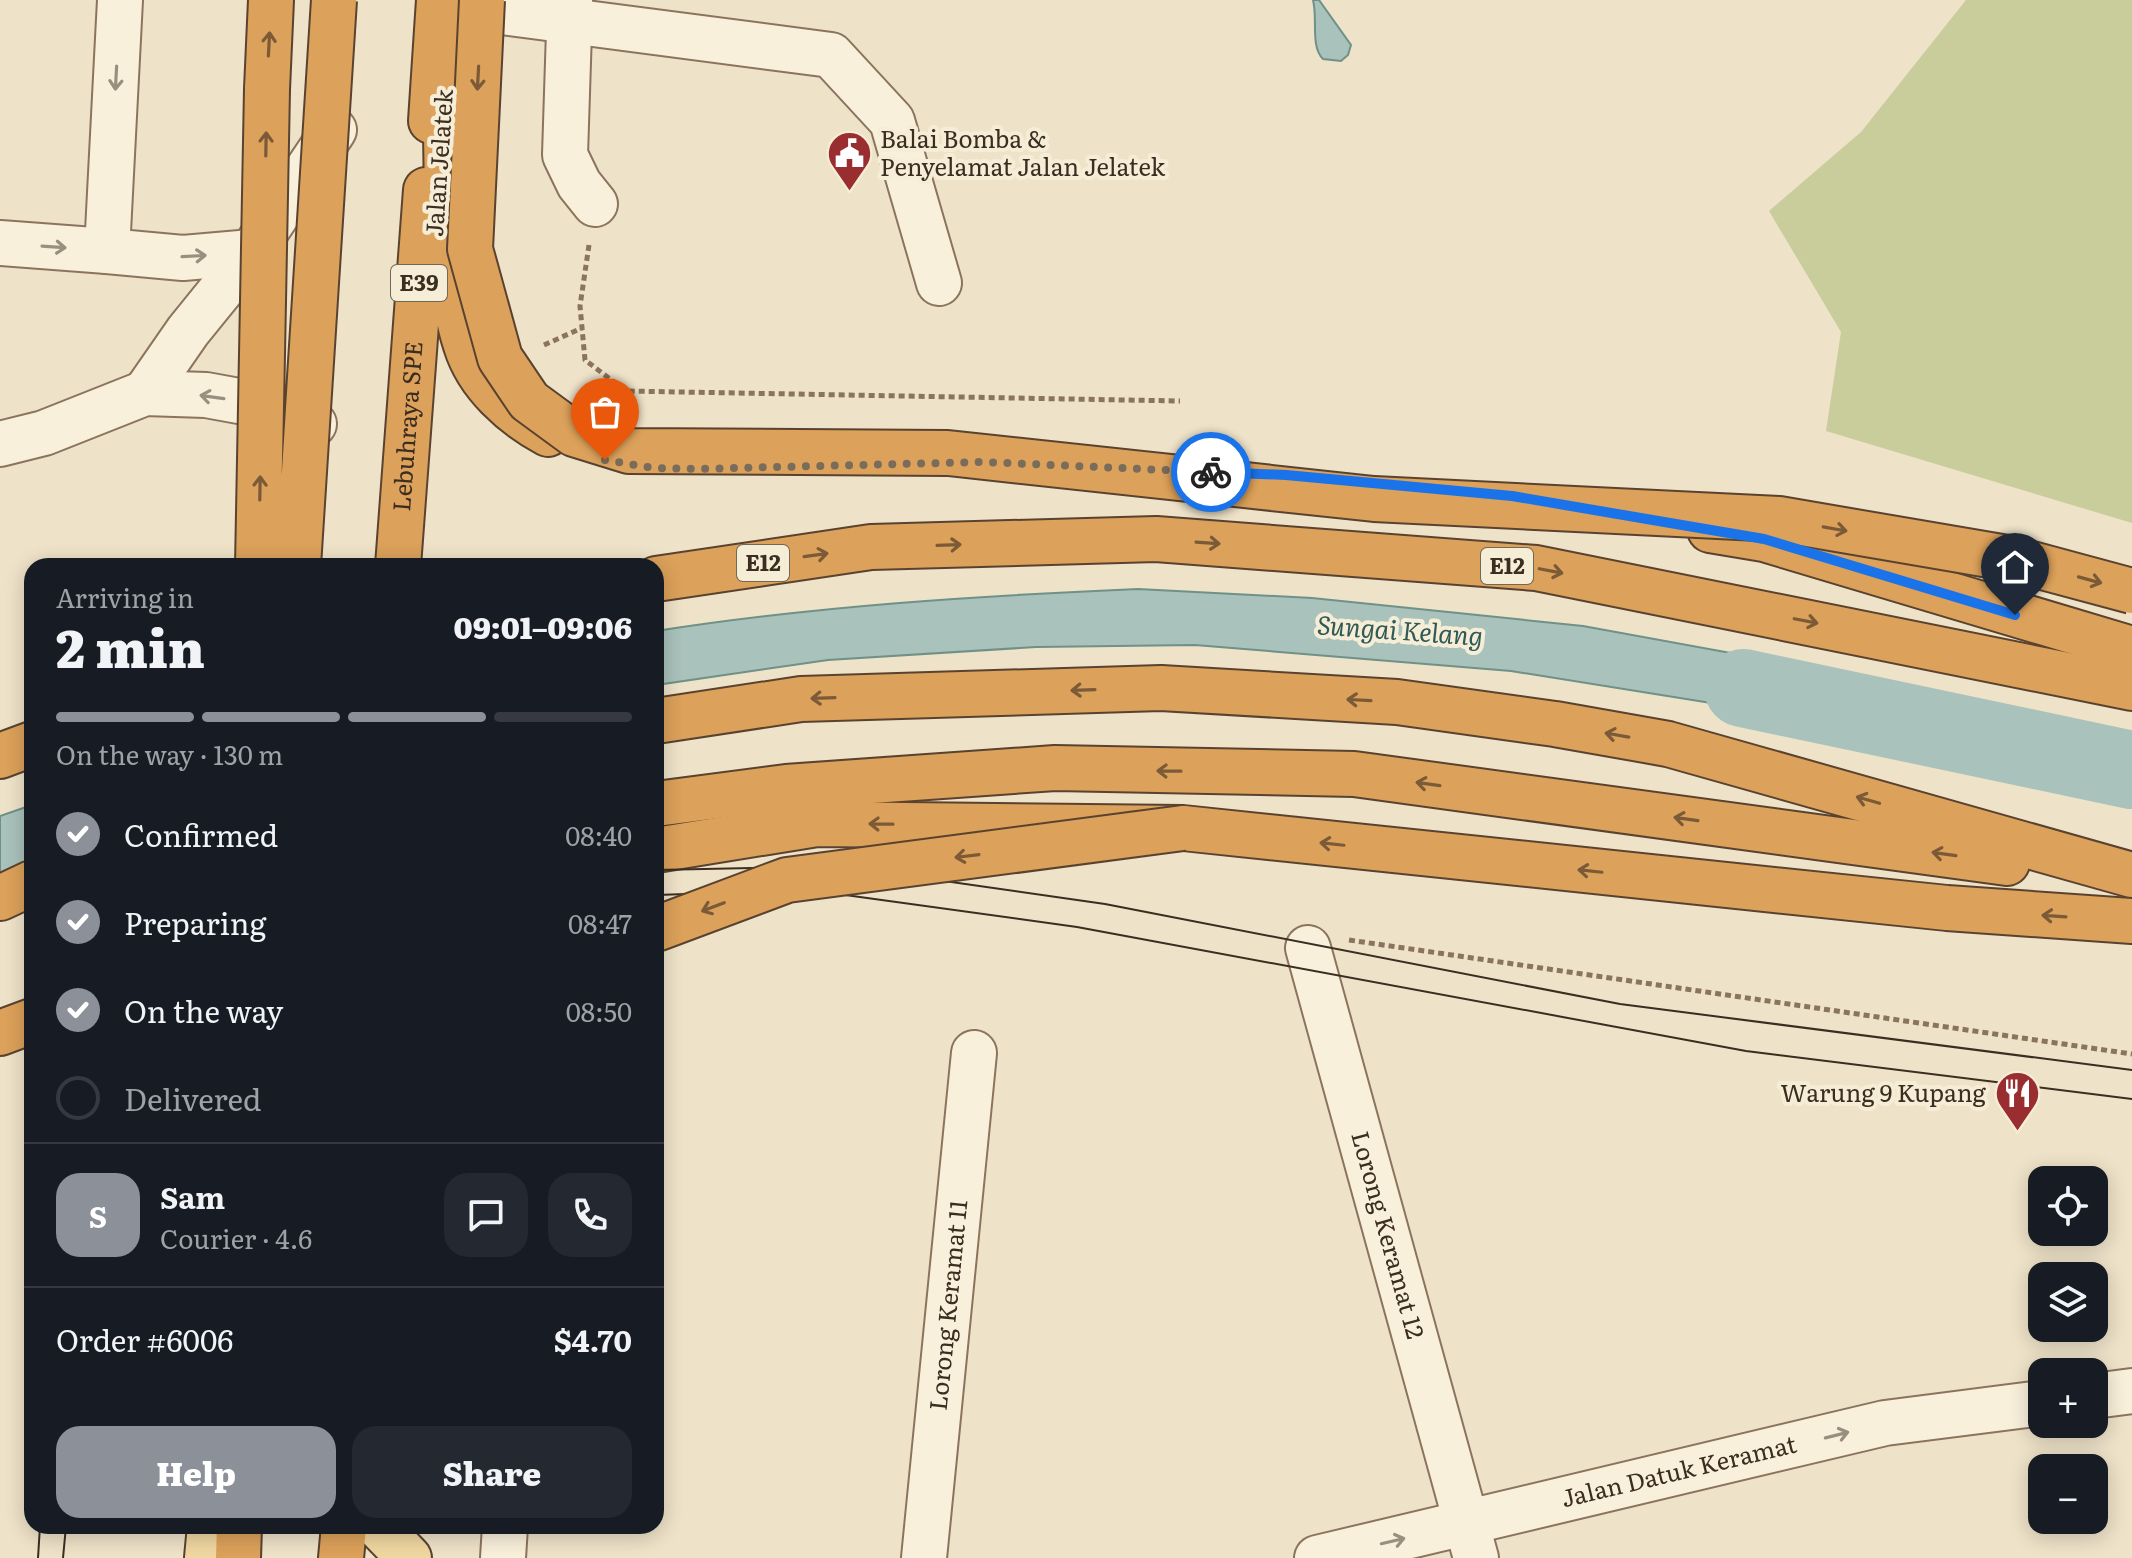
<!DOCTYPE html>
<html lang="en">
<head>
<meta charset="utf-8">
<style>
	body { margin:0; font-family:Literata,serif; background:#242831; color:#f1f3f6; height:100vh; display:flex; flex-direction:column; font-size:30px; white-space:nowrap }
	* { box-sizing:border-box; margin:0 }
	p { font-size:26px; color:#9ea1a6 }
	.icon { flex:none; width:44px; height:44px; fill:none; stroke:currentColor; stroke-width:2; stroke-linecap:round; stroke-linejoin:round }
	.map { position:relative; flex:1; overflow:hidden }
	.sheet { position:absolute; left:24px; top:558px; width:640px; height:976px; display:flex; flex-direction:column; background:#171b24; border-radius:24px; box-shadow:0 4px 20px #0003 }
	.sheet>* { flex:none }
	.buttons { position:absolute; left:2028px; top:1166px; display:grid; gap:16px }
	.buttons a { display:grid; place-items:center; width:80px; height:80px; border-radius:16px; background:#171b24; box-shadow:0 4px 20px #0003; font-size:40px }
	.pin { position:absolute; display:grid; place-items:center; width:68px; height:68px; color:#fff; margin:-82px -34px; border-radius:50% 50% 50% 0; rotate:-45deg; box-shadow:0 0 8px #0007 }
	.pin .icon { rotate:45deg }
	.courier { position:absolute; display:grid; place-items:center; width:80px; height:80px; margin:-40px; border:6px solid #1a73e8; border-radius:50%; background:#fff; color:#222; box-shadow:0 2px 10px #0007 }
	.head em { font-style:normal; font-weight:800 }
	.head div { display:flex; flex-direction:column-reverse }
	.head { display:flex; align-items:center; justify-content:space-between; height:136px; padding:0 32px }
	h1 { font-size:52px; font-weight:800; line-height:60px }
	.bar { display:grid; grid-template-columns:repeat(4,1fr); gap:12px 8px; align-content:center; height:96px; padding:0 32px }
	.bar i { height:10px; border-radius:6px; background:#363941 }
	.bar .current { background:#8c9099 }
	.bar p { grid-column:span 4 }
	.line { display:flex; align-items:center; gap:20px; padding:0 32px; border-top:2px solid #363941 }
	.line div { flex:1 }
	.round { display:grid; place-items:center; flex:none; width:84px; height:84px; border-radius:24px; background:#242831 }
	ol { padding:0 32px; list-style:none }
	li { display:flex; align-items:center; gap:24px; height:88px }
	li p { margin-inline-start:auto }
	li .icon { padding:8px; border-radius:50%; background:#8c9099; color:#fff; stroke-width:4 }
	li:last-child { color:#9ea1a6 }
	li i { width:44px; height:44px; border:4px solid #363941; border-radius:50% }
	.primary-button { display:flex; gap:16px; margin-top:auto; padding:16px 32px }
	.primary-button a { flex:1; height:92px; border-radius:24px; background:#8c9099; color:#fff; font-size:32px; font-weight:800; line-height:92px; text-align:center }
	.primary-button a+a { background:#242831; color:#f1f3f6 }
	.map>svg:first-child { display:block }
</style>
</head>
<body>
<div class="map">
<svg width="2132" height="1558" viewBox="0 0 2132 1558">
	<rect width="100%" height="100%" fill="#eee2c8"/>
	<path fill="#c8cd9b" d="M1966,0H2132V523L1826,431L1841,332L1769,211L1861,132Z"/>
	<path fill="#a9c2bb" stroke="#6f9188" stroke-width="2" d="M1313,0H1319L1351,45L1348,55L1341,61L1323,59C1310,46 1318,19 1313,0Z
		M1138,589L1312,598L1583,626L1851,675L1846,737L1736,707L1511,671L1195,645L1036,647L828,660L656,685V631C817,606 975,596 1138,589Z
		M32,805V861L0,873V816Z"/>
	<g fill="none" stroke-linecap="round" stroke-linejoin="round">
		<path stroke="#a9c2bb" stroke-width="78" d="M1743,688L2132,770"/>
		<defs>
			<g id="minor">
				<path d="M120,0L107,251L183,258L252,252"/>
				<path d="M570,0L565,155L579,184L595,204"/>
				<path d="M455,6L831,55L892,121L939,283"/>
				<path d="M0,243L107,251"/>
				<path d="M145,393L188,331L252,252L334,130"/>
				<path d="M0,444L44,433L145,393L206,395L261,405L314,424"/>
				<path id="s1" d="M1308,948L1476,1558"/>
				<path d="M2094,1396L2132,1391"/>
				<path d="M503,1558L505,1526"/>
				<path id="s2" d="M924,1558L974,1053"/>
				<path id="s3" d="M1317,1558L1885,1423L2042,1403"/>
			</g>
			<path id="major" d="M378,1526L409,1558
				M207,1558L210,1526"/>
			<g id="highway">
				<path d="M267,89L271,0"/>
				<path d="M445,92C448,166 443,277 466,345C478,384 513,415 548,434"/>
				<path d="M431,121L439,0"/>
				<path d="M1710,530L1764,539L2132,649"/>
				<path id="s4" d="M398,566L426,190"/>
				<path d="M656,579L871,547L1156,539L1536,568L2132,688"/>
				<path d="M656,721L801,699L1161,688L1397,702L1555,724L1668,744L2132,875"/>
				<path d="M0,756L32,744"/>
				<path d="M656,804L786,787L1055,768L1354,774L2007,863"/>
				<path d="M656,850L817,824L1183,828L1947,908L2132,921"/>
				<path d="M0,898L32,883"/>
				<path d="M0,1033L32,1021"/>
				<path d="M238,1558L239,1526"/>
				<path d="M341,1558L344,1526"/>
			</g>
		</defs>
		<use href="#minor" stroke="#8b745d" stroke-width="48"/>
		<use href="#major" stroke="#594330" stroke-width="48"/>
		<use href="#highway" stroke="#594330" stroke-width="48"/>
		<path stroke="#8b745d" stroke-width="5" stroke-dasharray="6 4" stroke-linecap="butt" d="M589,245L580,306L585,360L626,391L1180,401
			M544,345L582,328
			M1349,940L2132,1054"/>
		<use href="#minor" stroke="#f9f0db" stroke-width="44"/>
		<use href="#major" stroke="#f0d7a1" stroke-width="44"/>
		<use href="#highway" stroke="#dca15a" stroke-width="44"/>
		<path stroke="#3b2d20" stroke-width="2" d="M656,870L839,866L1105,904L1620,1004L2132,1070
			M656,895L809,890L1077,927L1746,1051L2132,1099
			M38,1558L40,1526
			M63,1558L66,1526"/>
		<defs>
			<path id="highway-bridge" d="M482,0L470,249L500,358L529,401L574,434L629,451L948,453L1374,499L1779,519L2013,559L2132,591
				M258,566L267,89
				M298,566L334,0
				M656,929L787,880L1183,828"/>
		</defs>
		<use href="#highway-bridge" stroke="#594330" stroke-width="48" stroke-linecap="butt"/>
		<use href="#highway-bridge" stroke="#dca15a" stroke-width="44"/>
	</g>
	<defs><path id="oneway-shaft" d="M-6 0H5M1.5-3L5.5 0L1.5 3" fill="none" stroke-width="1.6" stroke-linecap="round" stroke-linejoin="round" transform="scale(2)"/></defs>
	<g stroke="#7b5b37">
		<use href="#oneway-shaft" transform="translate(269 44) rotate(-87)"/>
		<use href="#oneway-shaft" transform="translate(478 78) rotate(93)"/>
		<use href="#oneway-shaft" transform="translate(266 144) rotate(-89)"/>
		<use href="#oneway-shaft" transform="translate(260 488) rotate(-89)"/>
		<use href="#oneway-shaft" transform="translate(1835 529) rotate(10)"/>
		<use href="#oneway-shaft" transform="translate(1208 543) rotate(4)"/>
		<use href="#oneway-shaft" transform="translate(949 545) rotate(-2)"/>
		<use href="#oneway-shaft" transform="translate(816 555) rotate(-8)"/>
		<use href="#oneway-shaft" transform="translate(1551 571) rotate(11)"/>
		<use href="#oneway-shaft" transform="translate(2090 580) rotate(15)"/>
		<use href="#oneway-shaft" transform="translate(1806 621) rotate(11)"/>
		<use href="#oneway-shaft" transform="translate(1083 690) rotate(178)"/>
		<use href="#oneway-shaft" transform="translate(823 698) rotate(178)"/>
		<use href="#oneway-shaft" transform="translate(1359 700) rotate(-177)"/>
		<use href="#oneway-shaft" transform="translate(1617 735) rotate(-170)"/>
		<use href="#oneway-shaft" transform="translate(1169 771) rotate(-179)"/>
		<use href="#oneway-shaft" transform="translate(1428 784) rotate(-172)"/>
		<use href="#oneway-shaft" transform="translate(1868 800) rotate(-164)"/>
		<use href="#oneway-shaft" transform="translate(1686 819) rotate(-172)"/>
		<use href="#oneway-shaft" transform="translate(881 824) rotate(-179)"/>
		<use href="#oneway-shaft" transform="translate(1332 844) rotate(-174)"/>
		<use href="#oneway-shaft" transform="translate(1944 854) rotate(-172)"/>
		<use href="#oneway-shaft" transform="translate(967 856) rotate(173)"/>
		<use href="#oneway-shaft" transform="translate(1590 871) rotate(-174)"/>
		<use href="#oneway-shaft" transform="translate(713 907) rotate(159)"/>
		<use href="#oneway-shaft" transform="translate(2054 916) rotate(-176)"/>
	</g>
	<g stroke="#9a8e7e">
		<use href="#oneway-shaft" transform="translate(116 78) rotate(93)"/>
		<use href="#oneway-shaft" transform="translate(54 247) rotate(4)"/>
		<use href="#oneway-shaft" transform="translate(194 256) rotate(-3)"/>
		<use href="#oneway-shaft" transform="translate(212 397) rotate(-172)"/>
		<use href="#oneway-shaft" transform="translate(1837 1435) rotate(-14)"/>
		<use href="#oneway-shaft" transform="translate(1393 1541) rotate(-13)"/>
	</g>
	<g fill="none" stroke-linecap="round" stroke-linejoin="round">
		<path stroke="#7a6c5b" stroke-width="8" stroke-dasharray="0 14.4" d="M605,460L654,468L696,469L983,462L1211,472"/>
		<path stroke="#1a73e8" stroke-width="10" d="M1211,472L1286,475L1512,496L1764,539L2015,615"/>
	</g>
	<defs>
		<symbol id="civic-pin" viewBox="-11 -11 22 30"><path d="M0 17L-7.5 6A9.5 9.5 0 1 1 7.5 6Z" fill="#992d2f" stroke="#f6edd7"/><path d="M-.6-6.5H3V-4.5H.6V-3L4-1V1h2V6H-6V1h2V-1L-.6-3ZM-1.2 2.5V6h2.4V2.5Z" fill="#fff"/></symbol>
		<symbol id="restaurant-pin" viewBox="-11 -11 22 30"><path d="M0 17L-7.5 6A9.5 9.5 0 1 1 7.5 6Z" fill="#992d2f" stroke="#f6edd7"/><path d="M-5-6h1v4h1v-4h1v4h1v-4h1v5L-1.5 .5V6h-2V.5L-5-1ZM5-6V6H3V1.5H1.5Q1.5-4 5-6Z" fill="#fff"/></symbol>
	</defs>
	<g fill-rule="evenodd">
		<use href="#civic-pin" x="824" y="128" width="51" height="69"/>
		<use href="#restaurant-pin" x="1992" y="1068" width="51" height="69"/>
	</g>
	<g text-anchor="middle" stroke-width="8" stroke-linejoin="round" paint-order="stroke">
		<g fill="#f6edd7" stroke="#736757" stroke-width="2">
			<rect x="391" y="265" width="56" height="36" rx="6"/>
			<rect x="737" y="545" width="52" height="36" rx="6"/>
			<rect x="1481" y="548" width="52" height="36" rx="6"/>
		</g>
		<g font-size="22" font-weight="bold" fill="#3b2d20">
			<text x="419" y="291">E39</text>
			<text x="763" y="571">E12</text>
			<text x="1507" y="574">E12</text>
		</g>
		<g font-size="24" fill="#3b2d20" stroke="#f6edd7" text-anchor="start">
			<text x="880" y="148">Balai Bomba &amp;<tspan x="880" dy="28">Penyelamat Jalan Jelatek</tspan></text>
			<text x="1986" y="1102" text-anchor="end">Warung 9 Kupang</text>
		</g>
		<g font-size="24" fill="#3b2d20" stroke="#f6edd7">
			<text transform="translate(440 163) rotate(-86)" y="8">Jalan Jelatek</text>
			<text dy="8" stroke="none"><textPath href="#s4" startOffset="140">Lebuhraya SPE</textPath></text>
			<text dy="8" stroke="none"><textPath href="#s1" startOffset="298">Lorong Keramat 12</textPath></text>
			<text dy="8" stroke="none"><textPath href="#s2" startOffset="254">Lorong Keramat 11</textPath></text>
			<text dy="8" stroke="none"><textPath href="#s3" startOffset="372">Jalan Datuk Keramat</textPath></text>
		</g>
		<g font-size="26" font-style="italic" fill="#305a57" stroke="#f6edd7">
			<text transform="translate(1400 631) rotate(4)" y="9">Sungai Kelang</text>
		</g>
	</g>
</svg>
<div class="buttons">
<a><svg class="icon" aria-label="locate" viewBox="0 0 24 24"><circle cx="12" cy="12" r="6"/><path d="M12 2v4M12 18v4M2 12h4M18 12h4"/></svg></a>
<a><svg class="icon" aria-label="layers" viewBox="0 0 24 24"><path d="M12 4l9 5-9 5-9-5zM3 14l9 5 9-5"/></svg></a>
<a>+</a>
<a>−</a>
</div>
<div class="pin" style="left:605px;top:460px;background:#ea580c"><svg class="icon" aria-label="bag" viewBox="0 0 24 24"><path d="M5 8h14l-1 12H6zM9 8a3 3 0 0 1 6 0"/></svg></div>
<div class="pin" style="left:2015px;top:615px;background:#1f2937"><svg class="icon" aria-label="home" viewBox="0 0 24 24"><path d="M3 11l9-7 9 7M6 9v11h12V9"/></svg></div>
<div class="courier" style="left:1211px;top:472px"><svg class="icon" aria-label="bike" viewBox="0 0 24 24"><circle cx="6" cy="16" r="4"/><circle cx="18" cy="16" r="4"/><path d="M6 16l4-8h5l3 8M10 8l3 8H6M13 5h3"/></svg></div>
<section class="sheet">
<div class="head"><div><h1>2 min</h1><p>Arriving in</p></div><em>09:01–09:06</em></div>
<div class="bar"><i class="current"></i><i class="current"></i><i class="current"></i><i></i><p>On the way · 130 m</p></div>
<ol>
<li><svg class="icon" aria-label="check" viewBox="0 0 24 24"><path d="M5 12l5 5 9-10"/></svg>Confirmed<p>08:40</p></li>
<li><svg class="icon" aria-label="check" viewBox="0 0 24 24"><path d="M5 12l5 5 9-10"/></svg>Preparing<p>08:47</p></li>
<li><svg class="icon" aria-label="check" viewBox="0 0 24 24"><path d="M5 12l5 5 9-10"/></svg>On the way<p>08:50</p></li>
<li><i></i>Delivered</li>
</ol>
<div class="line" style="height:144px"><b class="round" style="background:#8c9099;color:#fff">S</b><div><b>Sam</b><p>Courier · 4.6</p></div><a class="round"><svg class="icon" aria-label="chat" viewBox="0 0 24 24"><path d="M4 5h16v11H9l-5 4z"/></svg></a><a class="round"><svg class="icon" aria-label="phone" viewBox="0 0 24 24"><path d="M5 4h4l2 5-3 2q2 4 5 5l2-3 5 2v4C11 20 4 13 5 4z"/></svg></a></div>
<div class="line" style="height:104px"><div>Order #6006</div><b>$4.70</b></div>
<div class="primary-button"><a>Help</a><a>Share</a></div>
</section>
</div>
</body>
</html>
